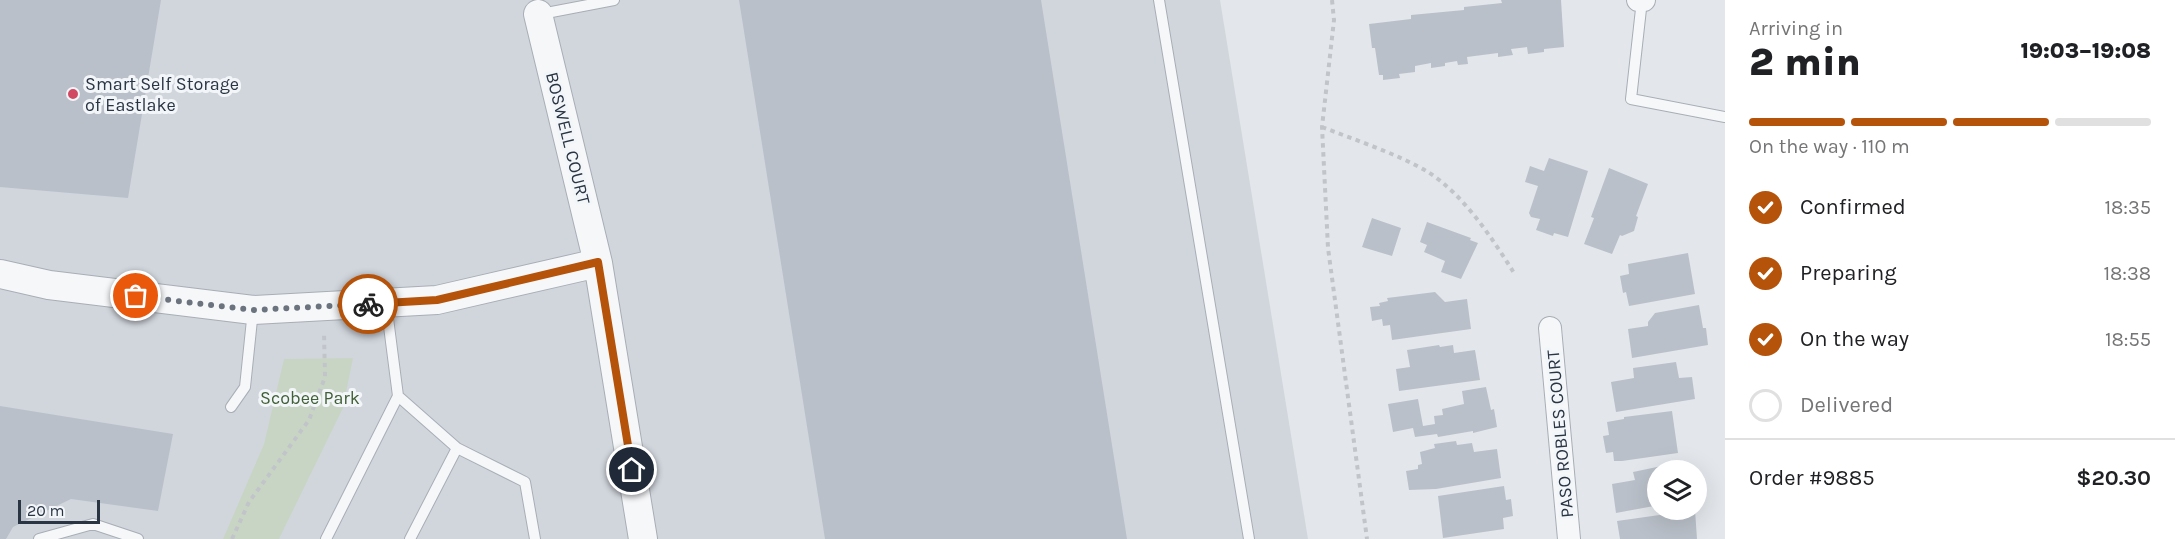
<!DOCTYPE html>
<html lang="en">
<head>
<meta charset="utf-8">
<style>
	body { margin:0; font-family:Karla,sans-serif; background:#f6f6f6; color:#202124; height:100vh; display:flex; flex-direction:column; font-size:22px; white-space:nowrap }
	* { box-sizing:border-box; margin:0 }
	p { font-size:20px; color:#757577 }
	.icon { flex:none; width:33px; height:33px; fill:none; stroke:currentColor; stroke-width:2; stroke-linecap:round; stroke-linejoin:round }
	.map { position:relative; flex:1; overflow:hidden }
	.details { display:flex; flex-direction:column; background:#fff; width:450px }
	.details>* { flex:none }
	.fabs { position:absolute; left:1647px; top:460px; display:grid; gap:12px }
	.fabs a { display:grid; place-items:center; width:60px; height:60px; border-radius:50%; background:#fff; box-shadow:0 6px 24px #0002; font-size:30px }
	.scale { position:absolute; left:18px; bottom:15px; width:82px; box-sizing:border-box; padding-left:6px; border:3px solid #2a3544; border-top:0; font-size:16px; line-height:21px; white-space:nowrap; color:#2a3544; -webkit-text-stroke:4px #f3f6f9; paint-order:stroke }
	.pin { position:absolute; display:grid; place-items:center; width:51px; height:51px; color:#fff; margin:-26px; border:3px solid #fff; border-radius:50%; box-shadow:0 2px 6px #0007 }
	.courier { position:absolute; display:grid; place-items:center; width:60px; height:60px; margin:-30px; border:4px solid #b45309; border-radius:50%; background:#fff; color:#222; box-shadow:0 2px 8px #0007 }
	.head em { font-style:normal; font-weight:800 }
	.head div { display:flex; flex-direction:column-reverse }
	.head { display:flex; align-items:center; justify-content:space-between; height:102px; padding:0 24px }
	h1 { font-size:39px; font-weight:800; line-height:45px }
	.bar { display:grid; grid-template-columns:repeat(4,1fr); gap:9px 6px; align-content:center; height:72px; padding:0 24px }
	.bar i { height:8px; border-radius:4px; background:#e0e0e0 }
	.bar .on { background:#b45309 }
	.bar p { grid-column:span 4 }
	.line { display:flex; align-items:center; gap:15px; padding:0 24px; border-top:2px solid #e0e0e0 }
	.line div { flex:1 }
	ol { padding:0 24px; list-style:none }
	li { display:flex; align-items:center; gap:18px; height:66px }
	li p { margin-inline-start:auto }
	li .icon { padding:6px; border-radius:50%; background:#b45309; color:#fff; stroke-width:4 }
	li:last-child { color:#757577 }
	li i { width:33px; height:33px; border:3px solid #e0e0e0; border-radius:50% }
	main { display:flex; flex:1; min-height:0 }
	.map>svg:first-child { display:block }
</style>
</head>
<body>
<main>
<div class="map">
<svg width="1725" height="539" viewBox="0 0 1725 539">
	<rect width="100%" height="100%" fill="#e3e7eb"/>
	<path fill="#d1d6dd" d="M0,0H1220L1308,539H0Z"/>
	<path fill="#c9d5c4" d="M353,358L343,408L279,539H223L264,444L284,359Z"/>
	<path fill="#bac0c9" d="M0,0H161L128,198L0,187Z
		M739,0H1041L1127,539H825Z
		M1501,0H1561L1564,47L1544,49V52L1528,54L1527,47L1511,49L1513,55L1498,57V53L1467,57L1468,64L1458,65L1457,61L1445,63V66L1431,68V63L1415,66V72L1399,74L1400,78L1383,80V75H1379L1375,48H1372L1369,24L1411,19V15L1464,10V7L1502,3Z
		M1549,158L1588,171L1568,237L1554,233L1553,236L1536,230L1540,219L1531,217L1529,213L1538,186L1525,182L1530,166L1544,171Z
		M1609,168L1648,184L1636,216L1638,217L1634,231L1622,236L1620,235L1612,254L1584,244L1594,218L1591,217Z
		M1372,218L1401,228L1392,256L1362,247Z
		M1427,222L1471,238L1470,240L1478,243L1461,279L1441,272L1445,261L1424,252L1427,245L1420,242Z
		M1688,253L1695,294L1629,306L1626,292L1623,293L1620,276L1629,274L1628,264Z
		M1435,292L1445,302L1467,299L1471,329L1392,340L1390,325L1383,326L1382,319L1372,321L1370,307L1380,306L1379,303L1388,301L1387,298Z
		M1699,305L1703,328H1706L1708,345L1632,358L1628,329L1648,326V322L1655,313Z
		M1439,345L1440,347L1453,345L1454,353L1475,350L1480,380L1399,391L1396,369L1410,367L1407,350Z
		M1676,362L1679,378L1692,377L1695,399L1616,412L1611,382L1634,378L1633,368Z
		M1486,387L1491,410L1494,409L1497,427L1473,433V431L1438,437L1437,434L1415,437L1413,428L1393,432L1388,404L1418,399L1423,426L1435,424L1434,416L1443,415L1442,409L1464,404L1462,391Z
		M0,406L173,434L158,511L71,499L13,527L6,539H0Z
		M1672,411L1678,453L1622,461H1614L1613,452L1606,453L1603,436L1609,435L1607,422L1624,419V417Z
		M1456,441L1457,445L1472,443L1474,452L1497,449L1501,478L1436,489L1409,490L1406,471L1418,469V465L1422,464L1420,452L1435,448L1434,444Z
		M1676,463L1677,471H1658V508L1654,506L1616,513L1612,484L1635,480L1633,472Z
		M1504,486L1506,500L1511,499L1513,516L1503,518L1504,529L1443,538L1438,496Z
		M1695,510L1697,539H1620L1617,521Z"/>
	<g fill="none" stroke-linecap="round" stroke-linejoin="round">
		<defs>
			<path id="service" d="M1159,0L1249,539
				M1642,0L1631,99L1725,117
				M541,14L614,0
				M398,396L457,448L525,482L535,539
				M231,407L245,387L253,310
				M39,539L93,524L138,539
				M326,539L398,396L386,303
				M410,539L457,448"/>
			<path id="minor" d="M1638,0H1644
				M1550,328L1569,539"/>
			<path id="tertiary" d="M538,14L598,263L643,539
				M0,274L49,285L253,310L437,300L598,263"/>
		</defs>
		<use href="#service" stroke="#a8aeb6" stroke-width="12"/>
		<use href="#minor" stroke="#a8aeb6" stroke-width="24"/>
		<use href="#tertiary" stroke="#a8aeb6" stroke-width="30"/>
		<path stroke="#c1c5ca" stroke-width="4" stroke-dasharray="4.5 4.5" stroke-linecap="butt" d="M1332,0L1334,20L1322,127L1328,248L1367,539
			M1322,127C1355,140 1398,154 1428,172C1464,195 1492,238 1514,273
			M232,539L249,502L309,420L325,377L324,332"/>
		<use href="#service" stroke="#f6f7f9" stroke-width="10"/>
		<use href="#minor" stroke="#f6f7f9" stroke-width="22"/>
		<use href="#tertiary" stroke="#f6f7f9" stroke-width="28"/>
	</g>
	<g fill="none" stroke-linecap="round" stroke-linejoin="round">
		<path stroke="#6b737e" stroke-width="6" stroke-dasharray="0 10.8" d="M136,296L253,310L368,304"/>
		<path stroke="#b45309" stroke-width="8" d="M368,304L437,300L598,262L632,470"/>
	</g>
	<circle fill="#d14863" stroke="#f3f6f9" stroke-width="2" cx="73" cy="94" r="6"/>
	<g text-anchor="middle" stroke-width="6" stroke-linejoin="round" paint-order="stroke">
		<g font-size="18" fill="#2a3544" stroke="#f3f6f9" text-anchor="start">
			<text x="85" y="90">Smart Self Storage<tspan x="85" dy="21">of Eastlake</tspan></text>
		</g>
		<g font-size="18" fill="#2a3544" stroke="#f3f6f9">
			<text transform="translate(568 138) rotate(76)" y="6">BOSWELL COURT</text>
			<text transform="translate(1560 434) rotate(-95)" y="6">PASO ROBLES COURT</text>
		</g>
		<g font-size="18" fill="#416037" stroke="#f3f6f9">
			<text x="310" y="404">Scobee Park</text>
		</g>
	</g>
</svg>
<div class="fabs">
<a><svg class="icon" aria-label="layers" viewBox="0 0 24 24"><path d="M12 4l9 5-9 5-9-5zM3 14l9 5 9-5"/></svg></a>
</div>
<div class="scale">20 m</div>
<div class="pin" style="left:136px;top:296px;background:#ea580c"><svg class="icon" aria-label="bag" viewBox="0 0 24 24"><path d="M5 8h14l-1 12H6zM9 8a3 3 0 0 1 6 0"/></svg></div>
<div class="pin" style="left:632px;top:470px;background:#1f2937"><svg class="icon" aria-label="home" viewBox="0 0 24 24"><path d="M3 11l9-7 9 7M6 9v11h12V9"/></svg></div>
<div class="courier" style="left:368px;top:304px"><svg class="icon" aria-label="bike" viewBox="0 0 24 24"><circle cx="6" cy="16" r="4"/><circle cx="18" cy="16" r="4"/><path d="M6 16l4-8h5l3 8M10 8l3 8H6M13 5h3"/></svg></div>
</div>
<section class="details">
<div class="head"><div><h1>2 min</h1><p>Arriving in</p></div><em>19:03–19:08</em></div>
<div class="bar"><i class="on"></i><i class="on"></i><i class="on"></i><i></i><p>On the way · 110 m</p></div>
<ol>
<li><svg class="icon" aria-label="check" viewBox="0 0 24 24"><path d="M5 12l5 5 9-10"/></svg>Confirmed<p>18:35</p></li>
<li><svg class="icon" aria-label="check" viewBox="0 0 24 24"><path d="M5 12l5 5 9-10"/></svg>Preparing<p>18:38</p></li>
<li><svg class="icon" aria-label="check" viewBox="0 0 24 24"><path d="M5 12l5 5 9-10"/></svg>On the way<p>18:55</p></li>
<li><i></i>Delivered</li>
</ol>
<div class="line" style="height:78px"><div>Order #9885</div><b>$20.30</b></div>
</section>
</main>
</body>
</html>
